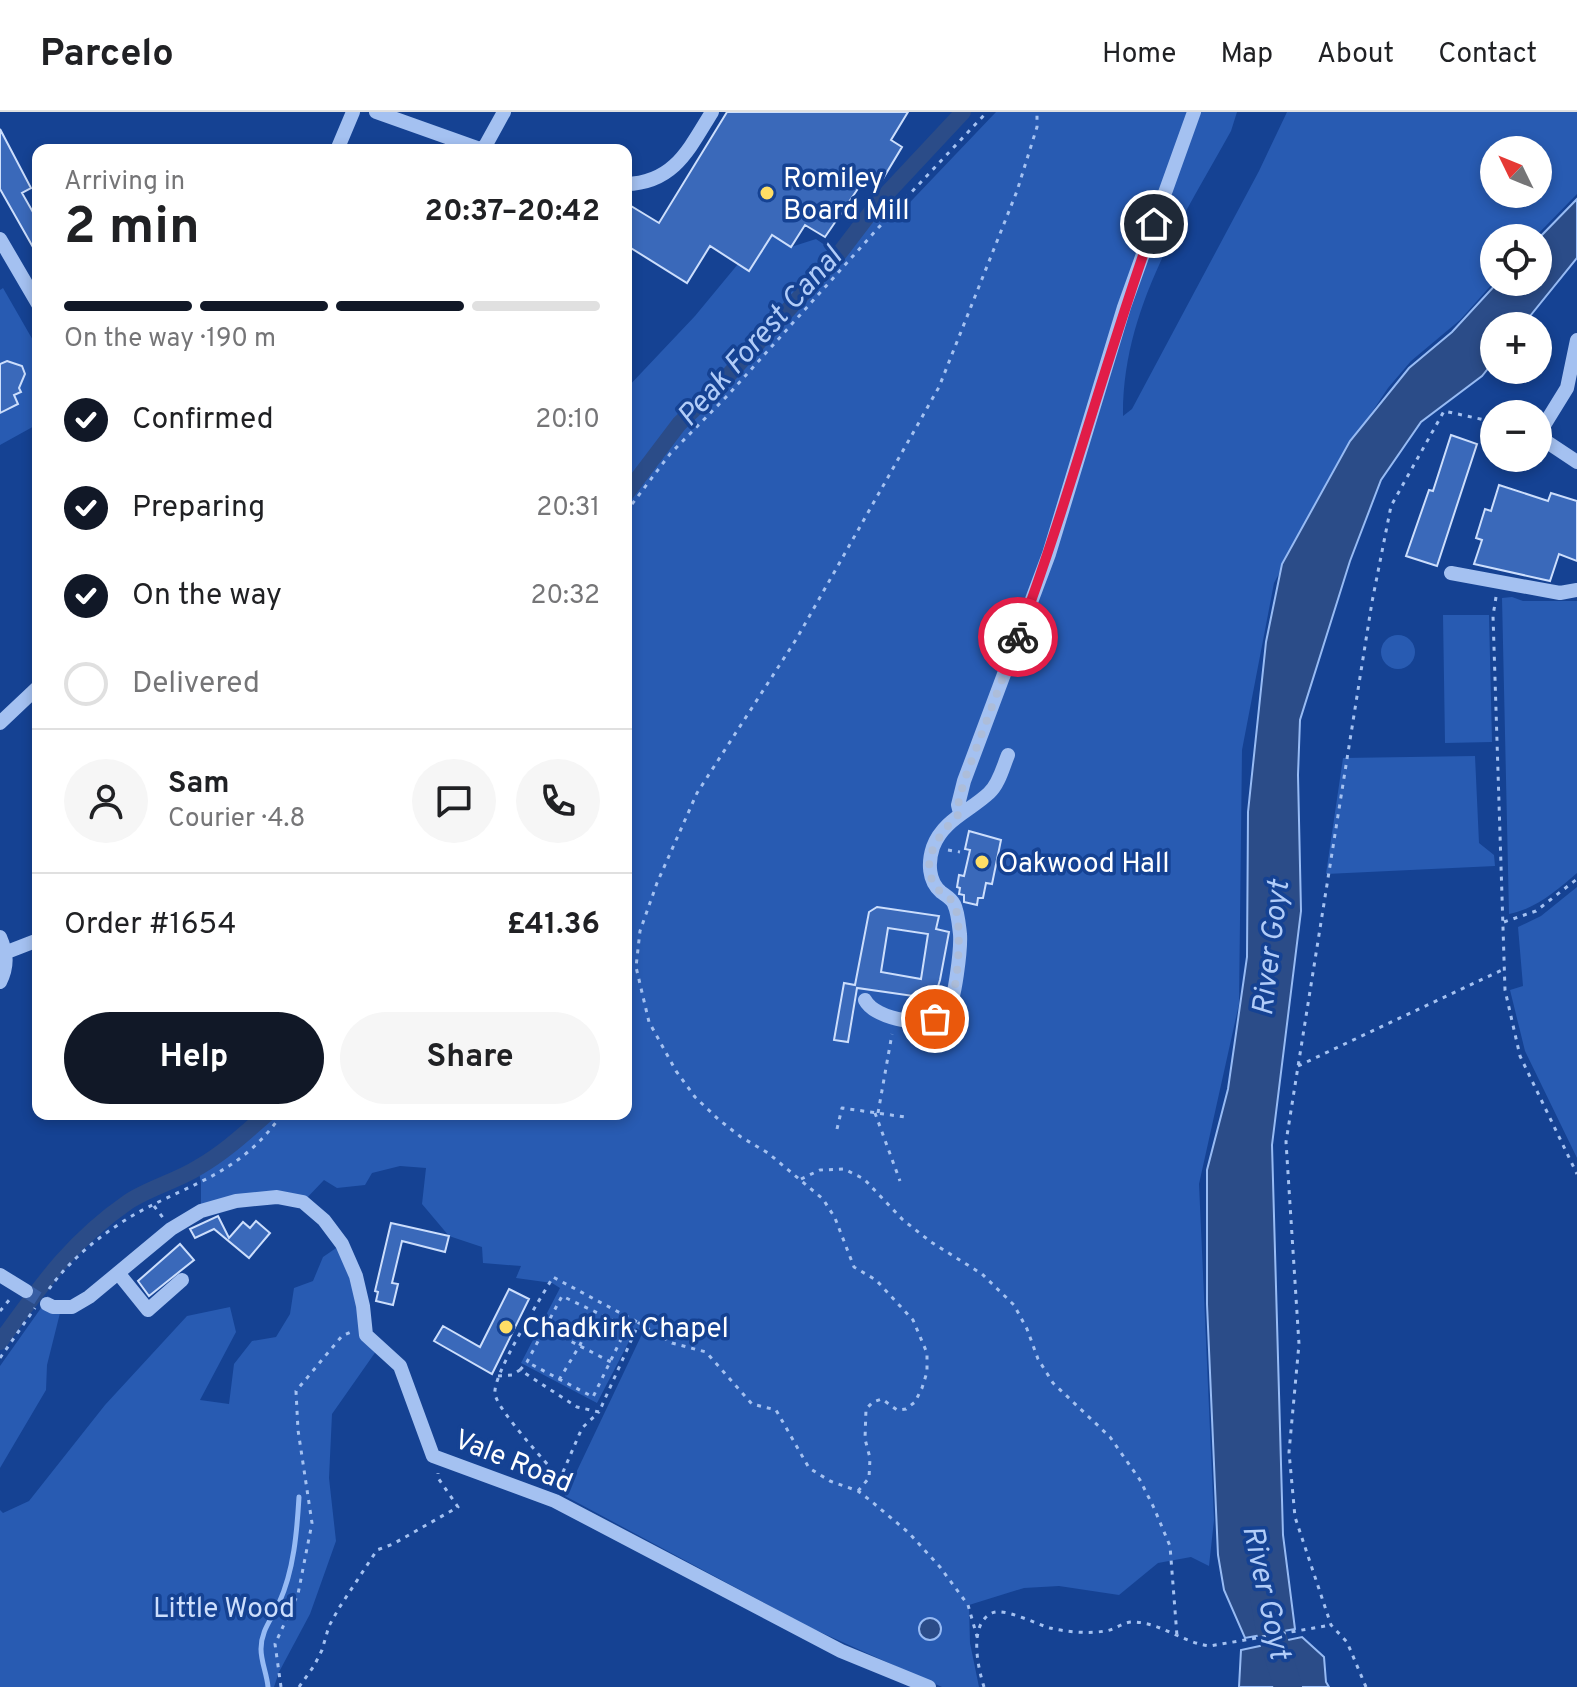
<!DOCTYPE html>
<html lang="en">
<head>
<meta charset="utf-8">
<style>
	body { margin:0; font-family:Overpass,sans-serif; background:#f6f6f6; color:#202124; height:100vh; display:flex; flex-direction:column; font-size:30px; white-space:nowrap }
	* { box-sizing:border-box; margin:0 }
	p { font-size:26px; color:#757577 }
	.icon { flex:none; width:44px; height:44px; fill:none; stroke:currentColor; stroke-width:2; stroke-linecap:round; stroke-linejoin:round }
	.map { position:relative; flex:1; overflow:hidden }
	.panel { position:absolute; left:32px; top:32px; width:600px; height:976px; display:flex; flex-direction:column; background:#fff; border-radius:16px; box-shadow:0 4px 12px #0003 }
	.panel>* { flex:none }
	.needle { width:52px; rotate:313deg }
	.fabs { position:absolute; left:1480px; top:24px; display:grid; gap:16px }
	.fabs a { display:grid; place-items:center; width:72px; height:72px; border-radius:50%; background:#fff; box-shadow:0 4px 12px #0003; font-size:40px }
	.pin { position:absolute; display:grid; place-items:center; width:68px; height:68px; color:#fff; margin:-34px; border:4px solid #fff; border-radius:50%; box-shadow:0 2px 8px #0007 }
	.courier { position:absolute; display:grid; place-items:center; width:80px; height:80px; margin:-40px; border:6px solid #e11d48; border-radius:50%; background:#fff; color:#222; box-shadow:0 2px 10px #0007 }
	.summary em { font-style:normal; font-weight:700 }
	.summary div { display:flex; flex-direction:column-reverse }
	.summary { display:flex; align-items:center; justify-content:space-between; height:136px; padding:0 32px }
	h1 { font-size:52px; font-weight:700; line-height:60px }
	.bar { display:grid; grid-template-columns:repeat(4,1fr); gap:12px 8px; align-content:center; height:96px; padding:0 32px }
	.bar i { height:10px; border-radius:6px; background:#e0e0e0 }
	.bar .current { background:#111827 }
	.bar p { grid-column:span 4 }
	.line { display:flex; align-items:center; gap:20px; padding:0 32px; border-top:2px solid #e0e0e0 }
	.line div { flex:1 }
	.round { display:grid; place-items:center; flex:none; width:84px; height:84px; border-radius:42px; background:#f6f6f6 }
	ol { padding:0 32px; list-style:none }
	li { display:flex; align-items:center; gap:24px; height:88px }
	li p { margin-inline-start:auto }
	li .icon { padding:8px; border-radius:50%; background:#111827; color:#fff; stroke-width:4 }
	li:last-child { color:#757577 }
	li i { width:44px; height:44px; border:4px solid #e0e0e0; border-radius:50% }
	.button { display:flex; gap:16px; margin-top:auto; padding:16px 32px }
	.button a { flex:1; height:92px; border-radius:48px; background:#111827; color:#fff; font-size:32px; font-weight:700; line-height:92px; text-align:center }
	.button a+a { background:#f6f6f6; color:#202124 }
	header { display:flex; align-items:center; gap:48px; box-sizing:border-box; height:112px; padding:0 40px; background:#fff; border-bottom:2px solid #e0e0e0 }
	header strong { font-size:38px }
	nav { display:flex; gap:44px; margin-inline-start:auto; font-size:28px }
	.map>svg:first-child { display:block }
</style>
</head>
<body>
<header>
<strong>Parcelo</strong>
<nav><a>Home</a><a>Map</a><a>About</a><a>Contact</a></nav>
</header>
<div class="map">
<svg width="1577" height="1575" viewBox="0 0 1577 1575">
	<rect width="100%" height="100%" fill="#154293"/>
	<path fill="#285bb2" fill-rule="evenodd" d="M996,0H1237L1231,19C1181,109 1122,198 1123,304L1132,297L1259,59L1287,0H1577V82L1534,126H1494V170L1460,208L1411,249L1388,276L1344,342L1274,471L1242,638L1239,892L1199,1072L1214,1408L1209,1454L1191,1445L1158,1451L1119,1483L1059,1474L1024,1476L969,1493L970,1531L979,1575H942L809,1515L565,1384L643,1220L636,1216L597,1291L521,1251L560,1176L552,1171L516,1166L521,1154L483,1151L482,1135L449,1124L422,1092L426,1056L400,1054L372,1061L365,1073L337,1076L324,1068L303,1090L277,1085L201,1099V1070L198,1057L230,1035L267,1002H626V277L695,204L738,152L750,158L772,123L791,135L816,127L838,142L877,92L894,107ZM1494,38H1538V82H1494Z
		M3,176L38,237V312L0,333V178Z
		M1512,485L1523,489H1577V761C1557,778 1536,797 1509,802L1502,486Z
		M1443,503H1489L1492,630L1445,631Z
		M1381 540a17 17 0 1 1 34 0a17 17 0 1 1-34 0Z
		M1475,644L1479,731L1494,743L1495,754L1326,762L1343,646Z
		M1577,775V1046L1525,939L1510,878L1523,874L1518,815L1541,804Z
		M342,1132L366,1223L379,1235L332,1302L329,1366L336,1429L310,1502L279,1560L274,1575H0V1398L3,1401L29,1389L105,1293L187,1204L230,1195L236,1220L200,1288L229,1292L234,1252L252,1229L276,1225L290,1202L294,1176L313,1169L323,1145Z
		M41,1196L60,1201L47,1253L46,1278L0,1356V1254Z"/>
	<path fill="#2b4c88" stroke="#97bbf4" stroke-width="2" d="M1577,87V146L1522,214H1494V249L1482,264L1421,310L1381,368L1350,449L1300,608L1298,663L1301,799L1272,1033L1283,1423L1295,1517L1245,1526L1224,1478L1218,1443L1207,1192V1058L1228,977L1247,845L1248,700L1266,530L1282,452L1350,329L1409,256L1452,220L1498,170H1538V127Z
		M919 1517a11 11 0 1 1 22 0a11 11 0 1 1-22 0Z
		M1302,1525L1324,1545L1326,1570L1329,1575H1239L1241,1538Z"/>
	<g fill="none" stroke-linecap="round" stroke-linejoin="round">
		<path stroke="#97bbf4" stroke-width="5" d="M268,1575C267,1562 261,1550 261,1537C261,1518 272,1507 279,1491C294,1458 297,1419 299,1385"/>
		<path stroke="#2b4c88" stroke-width="16" d="M626,382L679,312L725,267L838,143L877,92L963,0
			M0,1230C40,1175 70,1130 128,1090C149,1076 177,1069 199,1055C225,1040 245,1021 267,1002"/>
		<path stroke="#2b4c88" stroke-width="28" d="M1264,1484L1269,1513L1288,1575"/>
	</g>
	<path fill="#3a69ba" stroke="#ccdefc" stroke-width="2" fill-rule="evenodd" d="M727,0H908L891,28L902,35L881,70L868,62L825,125L805,113L791,135L772,123L749,159L710,134L687,171L626,133V91L659,111Z
		M0,17L31,76L22,81L38,109V144L0,77Z
		M7,249L22,254L25,262L19,276L21,280L14,283L18,292L0,301V252Z
		M1451,323L1477,332L1437,454L1406,444L1429,378L1433,379Z
		M1499,373L1548,389L1551,381L1577,389V449L1559,442L1550,469L1474,452L1482,428L1476,426L1485,397L1491,399Z
		M969,719L1001,728L992,772L986,771L983,786H978L977,793L964,790V783L959,782L960,776L957,775L959,763L964,764L970,738L965,737Z
		M877,795L939,804L936,817L949,820L940,868L934,887L857,876L848,930L834,928L844,871L855,873L869,800ZM888,816L928,822L921,867L881,860Z
		M218,1104L229,1126L243,1110L250,1116L256,1109L270,1121L249,1146L214,1117L195,1126L190,1117Z
		M391,1111L449,1124L445,1140L402,1129L392,1171L398,1172L393,1193L376,1189L378,1180L375,1179Z
		M180,1132L194,1148L149,1184L138,1169Z
		M509,1177L529,1187L492,1262L434,1229L443,1214L480,1235Z"/>
	<g fill="none" stroke-linecap="round" stroke-linejoin="round">
		<path stroke="#385ea3" stroke-width="14" stroke-dasharray="14 7" stroke-linecap="butt" d="M26,1179L47,1192"/>
		<path stroke="#a4c1f1" stroke-width="3" stroke-dasharray="4 6" stroke-linecap="butt" d="M626,400L670,342L729,282L889,104L987,0
			M1496,485L1493,504L1505,878L1520,944L1577,1062
			M948,738L960,740
			M1504,810L1536,799L1577,767
			M1298,954L1504,857
			M875,1001L900,1069
			M878,1001L892,922
			M837,1017L842,996L905,1005
			M801,1067L820,1058L844,1057L864,1067L903,1108L931,1130L982,1162L1014,1193L1027,1217L1038,1247L1053,1271L1110,1325L1140,1368L1154,1396L1170,1434L1177,1524
			M154,1094L164,1107
			M49,1177C71,1146 104,1120 137,1101C196,1069 241,1061 282,1002
			M0,1199L10,1187
			M545,1216L611,1250
			M0,1246L35,1196
			M520,1258L527,1250L562,1184L627,1215L593,1285L527,1250
			M498,1264L512,1263L520,1258L577,1295L599,1300L639,1211L672,1231L706,1240L752,1292L776,1298L809,1356L830,1369L858,1379L871,1389L909,1421L940,1455L968,1493L978,1528
			M559,1268L580,1233L594,1201
			M560,1367C547,1351 498,1299 495,1282C492,1263 541,1186 553,1165L639,1211
			M562,1378L564,1373L560,1367L582,1316L599,1300
			M858,1379L869,1366L870,1346L865,1327L866,1297L873,1290L882,1287L897,1298L906,1297L915,1290L922,1276L927,1260V1241L913,1208L876,1168L854,1155L835,1106L823,1087L768,1041L741,1025L718,1007L695,985L676,959L649,910L636,855L640,819L657,771L697,681L797,526L939,275L1017,79L1037,15V0
			M281,1575L275,1532L298,1482L312,1411L298,1318L296,1279L342,1224L353,1219
			M299,1575L314,1554L322,1538L329,1514L339,1496L377,1438L393,1432L458,1395L438,1366V1361
			M984,1575C978,1556 968,1512 992,1501C1003,1495 1036,1512 1050,1516C1066,1520 1089,1522 1105,1519C1116,1518 1123,1509 1134,1510C1162,1511 1183,1531 1210,1534L1331,1513
			M1366,1575L1347,1530L1331,1513L1295,1405L1289,1340L1299,1232L1286,1030L1372,490L1391,394L1444,299L1494,310"/>
		<path stroke="#a4c1f1" stroke-width="14" d="M376,0L483,38L504,0
			M337,38L353,0
			M626,72C674,71 689,37 712,0
			M0,127L38,192
			M1538,323L1567,276L1577,228
			M1538,324L1577,350
			M1451,461L1560,481L1577,478
			M0,611L38,575
			M960,701L958,693L964,669L1049,442L1124,195L1194,0
			M0,825C7,841 8,854 0,870
			M7,840L38,828
			M865,888C875,908 931,918 947,900C955,890 961,836 960,822C959,814 958,800 954,792C952,787 945,783 941,780C928,769 928,750 933,735C943,708 970,699 989,681C999,672 1003,655 1008,643
			M119,1162L148,1198L182,1168
			M0,1163L26,1179
			M47,1192L53,1195H72L89,1185L171,1117L201,1099L236,1089L277,1085L303,1090L324,1108L342,1132L356,1164L363,1194L366,1223L400,1254L433,1344L555,1389L841,1539L929,1575"/>
	</g>
	<g fill="none" stroke-linecap="round" stroke-linejoin="round">
		<path stroke="#adbdd9" stroke-width="8" stroke-dasharray="0 14.4" d="M935,907C941,904 946,902 949,896C958,879 963,810 954,792C951,785 941,782 937,776C916,749 942,719 960,701L958,693L964,669L1018,525"/>
		<path stroke="#e11d48" stroke-width="10" d="M1018,525C1069,389 1105,248 1154,112"/>
	</g>
	<g fill="#ffde65" stroke="#154293" stroke-width="3">
		<circle cx="767" cy="81" r="8"/>
		<circle cx="982" cy="750" r="8"/>
		<circle cx="506" cy="1215" r="8"/>
	</g>
	<g text-anchor="middle" stroke-width="7" stroke-linejoin="round" paint-order="stroke">
		<g font-size="28" fill="#fff" stroke="#154293" text-anchor="start">
			<text x="783" y="75">Romiley<tspan x="783" dy="32">Board Mill</tspan></text>
			<text x="998" y="760">Oakwood Hall</text>
			<text x="522" y="1225">Chadkirk Chapel</text>
		</g>
		<g font-size="28" fill="#fff" stroke="#154293">
			<text transform="translate(514 1348) rotate(22)" y="10">Vale Road</text>
		</g>
		<g font-size="28" fill="#ccdefc" stroke="#154293">
			<text x="224" y="1505">Little Wood</text>
		</g>
		<g font-size="30" font-style="italic" fill="#b1ccf8" stroke="#154293">
			<text transform="translate(759 224) rotate(-48)" y="10">Peak Forest Canal</text>
			<text transform="translate(1270 836) rotate(-83)" y="10">River Goyt</text>
			<text transform="translate(1267 1480) rotate(78)" y="10">River Goyt</text>
		</g>
	</g>
</svg>
<div class="fabs">
<a><svg class="needle" viewBox="-14 -14 28 28"><path d="M0-13l5 13h-10z" fill="#e53935"/><path d="M0 13l5-13h-10z" fill="#757577"/></svg></a>
<a><svg class="icon" aria-label="locate" viewBox="0 0 24 24"><circle cx="12" cy="12" r="6"/><path d="M12 2v4M12 18v4M2 12h4M18 12h4"/></svg></a>
<a>+</a>
<a>−</a>
</div>
<div class="pin" style="left:935px;top:907px;background:#ea580c"><svg class="icon" aria-label="bag" viewBox="0 0 24 24"><path d="M5 8h14l-1 12H6zM9 8a3 3 0 0 1 6 0"/></svg></div>
<div class="pin" style="left:1154px;top:112px;background:#1f2937"><svg class="icon" aria-label="home" viewBox="0 0 24 24"><path d="M3 11l9-7 9 7M6 9v11h12V9"/></svg></div>
<div class="courier" style="left:1018px;top:525px"><svg class="icon" aria-label="bike" viewBox="0 0 24 24"><circle cx="6" cy="16" r="4"/><circle cx="18" cy="16" r="4"/><path d="M6 16l4-8h5l3 8M10 8l3 8H6M13 5h3"/></svg></div>
<section class="panel">
<div class="summary"><div><h1>2 min</h1><p>Arriving in</p></div><em>20:37–20:42</em></div>
<div class="bar"><i class="current"></i><i class="current"></i><i class="current"></i><i></i><p>On the way · 190 m</p></div>
<ol>
<li><svg class="icon" aria-label="check" viewBox="0 0 24 24"><path d="M5 12l5 5 9-10"/></svg>Confirmed<p>20:10</p></li>
<li><svg class="icon" aria-label="check" viewBox="0 0 24 24"><path d="M5 12l5 5 9-10"/></svg>Preparing<p>20:31</p></li>
<li><svg class="icon" aria-label="check" viewBox="0 0 24 24"><path d="M5 12l5 5 9-10"/></svg>On the way<p>20:32</p></li>
<li><i></i>Delivered</li>
</ol>
<div class="line" style="height:144px"><a class="round"><svg class="icon" aria-label="person" viewBox="0 0 24 24"><circle cx="12" cy="8" r="4"/><path d="M4 21q1-7 8-7t8 7"/></svg></a><div><b>Sam</b><p>Courier · 4.8</p></div><a class="round"><svg class="icon" aria-label="chat" viewBox="0 0 24 24"><path d="M4 5h16v11H9l-5 4z"/></svg></a><a class="round"><svg class="icon" aria-label="phone" viewBox="0 0 24 24"><path d="M5 4h4l2 5-3 2q2 4 5 5l2-3 5 2v4C11 20 4 13 5 4z"/></svg></a></div>
<div class="line" style="height:104px"><div>Order #1654</div><b>£41.36</b></div>
<div class="button"><a>Help</a><a>Share</a></div>
</section>
</div>
</body>
</html>
